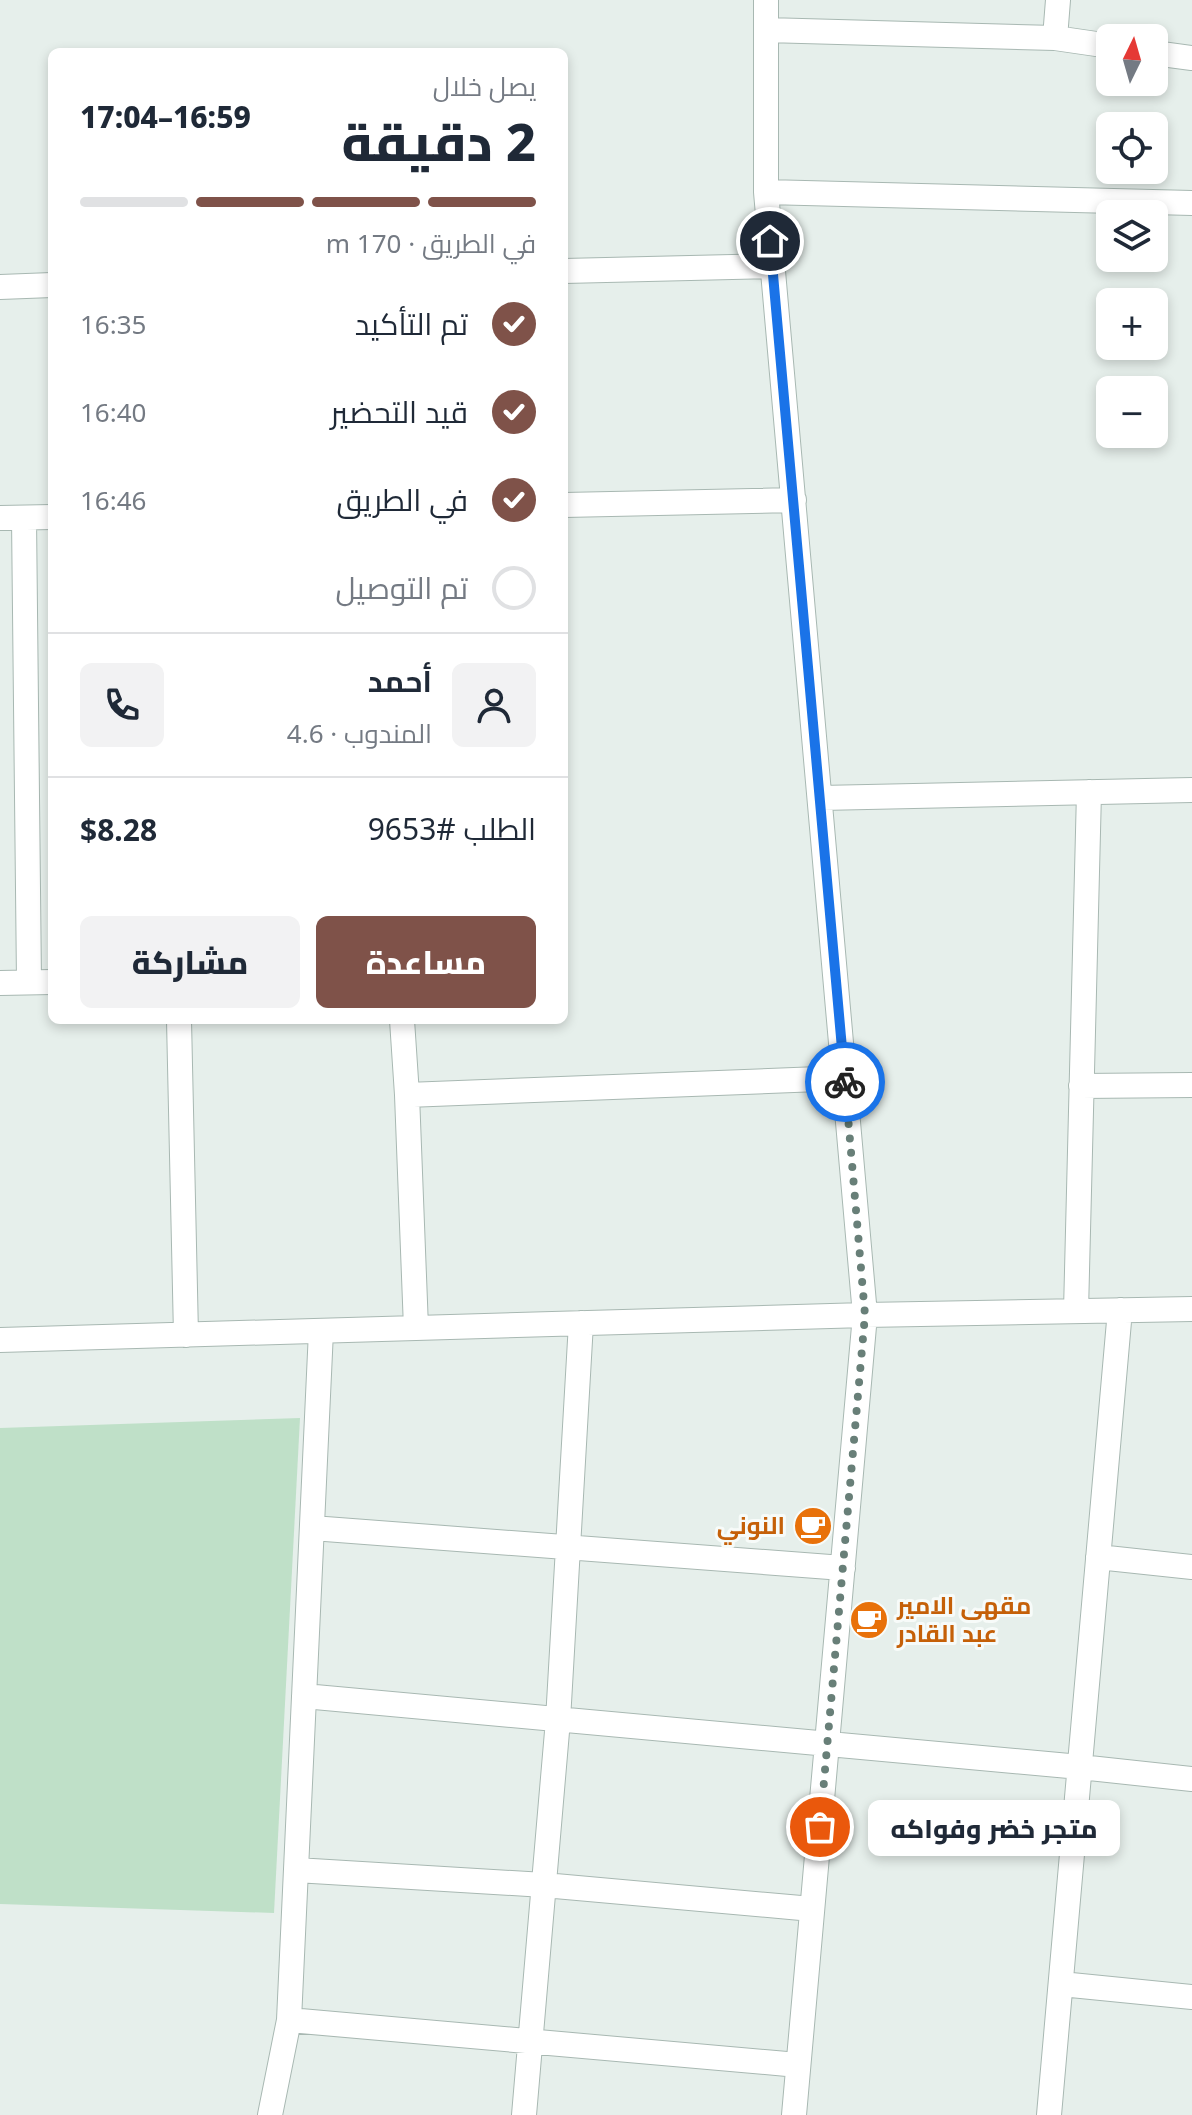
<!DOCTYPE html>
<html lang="ar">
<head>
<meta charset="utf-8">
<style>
	body { margin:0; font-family:"Noto Sans",Cairo,sans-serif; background:#f2f2f3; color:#1f2937; direction:rtl; height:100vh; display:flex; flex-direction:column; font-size:30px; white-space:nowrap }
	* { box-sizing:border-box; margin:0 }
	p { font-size:26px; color:#747a83 }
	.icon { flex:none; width:44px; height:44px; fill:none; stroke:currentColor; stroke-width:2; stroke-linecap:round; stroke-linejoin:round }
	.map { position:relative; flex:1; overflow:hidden; direction:ltr }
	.drawer { position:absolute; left:48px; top:48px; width:520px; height:976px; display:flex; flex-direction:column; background:#fff; border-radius:12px; box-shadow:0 4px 12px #0003; direction:rtl }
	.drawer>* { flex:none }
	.needle { width:52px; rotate:5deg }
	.buttons { position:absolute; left:1096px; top:24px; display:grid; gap:16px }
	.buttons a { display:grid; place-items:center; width:72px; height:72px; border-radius:12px; background:#fff; box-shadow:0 4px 12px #0003; font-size:40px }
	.pin { position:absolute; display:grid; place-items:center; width:68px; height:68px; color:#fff; margin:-34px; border:4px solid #fff; border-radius:50%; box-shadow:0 2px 8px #0007 }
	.courier { position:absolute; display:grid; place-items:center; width:80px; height:80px; margin:-40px; border:6px solid #1a73e8; border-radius:50%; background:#fff; color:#222; box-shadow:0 2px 10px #0007 }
	.bubble { position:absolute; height:56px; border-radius:12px; background:#fff; box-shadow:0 4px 12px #0003; font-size:26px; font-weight:800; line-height:56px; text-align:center; direction:rtl }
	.head em { font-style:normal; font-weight:800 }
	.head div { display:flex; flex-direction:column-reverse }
	.head { display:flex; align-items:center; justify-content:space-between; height:136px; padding:0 32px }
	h1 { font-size:52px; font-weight:800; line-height:60px }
	.bar { display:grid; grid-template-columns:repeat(4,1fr); gap:12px 8px; align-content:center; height:96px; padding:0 32px }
	.bar i { height:10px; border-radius:6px; background:#e0e1e3 }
	.bar .current { background:#7f5249 }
	.bar p { grid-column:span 4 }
	.line { display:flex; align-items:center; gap:20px; padding:0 32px; border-top:2px solid #e0e1e3 }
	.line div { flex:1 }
	.round { display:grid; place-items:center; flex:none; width:84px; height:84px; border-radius:12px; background:#f2f2f3 }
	ol { padding:0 32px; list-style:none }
	li { display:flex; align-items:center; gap:24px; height:88px }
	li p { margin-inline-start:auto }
	li .icon { padding:8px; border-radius:50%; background:#7f5249; color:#fff; stroke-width:4 }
	li:last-child { color:#747a83 }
	li i { width:44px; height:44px; border:4px solid #e0e1e3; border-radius:50% }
	.primary-button { display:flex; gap:16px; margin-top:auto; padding:16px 32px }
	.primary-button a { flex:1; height:92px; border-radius:12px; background:#7f5249; color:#fff; font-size:32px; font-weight:800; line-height:92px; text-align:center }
	.primary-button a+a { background:#f2f2f3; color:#1f2937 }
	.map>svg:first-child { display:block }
</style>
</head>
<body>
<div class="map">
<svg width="1192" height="2115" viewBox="0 0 1192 2115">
	<rect width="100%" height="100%" fill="#e6efeb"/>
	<path fill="#bfe0c8" d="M300,1418L274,1913L0,1904V1428Z"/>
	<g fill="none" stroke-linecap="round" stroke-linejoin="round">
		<defs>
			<path id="minor" d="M766,0V192L865,1315L794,2115
				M766,30L1055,38L1110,46
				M1055,38L1058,0
				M1154,53L1192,58
				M766,192L1192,203
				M564,271L772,266
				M0,287L52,285
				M564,505L794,500
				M0,518L52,517
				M24,518L29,982
				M821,798L1192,790
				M0,983L52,982
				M179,1020L186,1335
				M402,1020L407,1095L416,1328
				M1081,1086L1192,1085
				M407,1095L845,1078
				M1076,1311L1089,792
				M321,1331L289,2020L798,2065
				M0,1340L865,1315L1192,1309
				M312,1528L843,1568
				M1098,1557L1192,1567
				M304,1696L1080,1767L1192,1779
				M296,1870L544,1885L812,1909
				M1061,1984L1192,1997
				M270,2115L289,2020
				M524,2115L558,1720L581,1323
				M1049,2115L1120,1310"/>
		</defs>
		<use href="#minor" stroke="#a8b8b2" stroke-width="26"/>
		<use href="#minor" stroke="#fff" stroke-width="24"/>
	</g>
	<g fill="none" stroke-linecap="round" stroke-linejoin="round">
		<path stroke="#687f78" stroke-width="8" stroke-dasharray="0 14.4" d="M820,1827L865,1315L845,1082"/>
		<path stroke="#1a73e8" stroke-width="10" d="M770,241L845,1082"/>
	</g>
	<defs>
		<symbol id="cafe-disc" viewBox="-11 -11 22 22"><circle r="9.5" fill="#e8710a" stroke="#f7fbf9"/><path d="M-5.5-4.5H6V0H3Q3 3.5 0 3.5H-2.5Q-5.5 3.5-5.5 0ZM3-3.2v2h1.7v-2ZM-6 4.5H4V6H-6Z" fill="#fff"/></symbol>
	</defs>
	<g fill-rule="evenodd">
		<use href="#cafe-disc" x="791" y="1504" width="44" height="44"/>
		<use href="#cafe-disc" x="847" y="1598" width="44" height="44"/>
	</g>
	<g text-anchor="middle" stroke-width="6" stroke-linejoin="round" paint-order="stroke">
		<g font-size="24" font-weight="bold" fill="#c56008" stroke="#f7fbf9" text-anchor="end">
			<text x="785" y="1534">النوني</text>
			<text x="897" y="1614" text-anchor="start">مقهى الامير<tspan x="897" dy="28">عبد القادر</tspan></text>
		</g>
	</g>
</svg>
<div class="buttons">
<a><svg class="needle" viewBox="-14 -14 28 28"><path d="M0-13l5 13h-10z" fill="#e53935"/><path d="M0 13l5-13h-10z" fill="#747a83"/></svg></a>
<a><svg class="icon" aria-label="locate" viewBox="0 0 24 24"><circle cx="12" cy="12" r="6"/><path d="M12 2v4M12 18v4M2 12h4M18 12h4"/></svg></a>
<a><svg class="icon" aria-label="layers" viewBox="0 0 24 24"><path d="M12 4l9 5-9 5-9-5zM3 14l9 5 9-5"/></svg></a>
<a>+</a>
<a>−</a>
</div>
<div class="pin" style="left:820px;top:1827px;background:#ea580c"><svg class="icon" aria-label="bag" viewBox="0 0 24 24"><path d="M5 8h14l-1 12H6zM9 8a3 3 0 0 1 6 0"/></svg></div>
<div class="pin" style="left:770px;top:241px;background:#1f2937"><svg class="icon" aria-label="home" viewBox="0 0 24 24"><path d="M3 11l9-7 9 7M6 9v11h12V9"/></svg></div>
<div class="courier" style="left:845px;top:1082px"><svg class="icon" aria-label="bike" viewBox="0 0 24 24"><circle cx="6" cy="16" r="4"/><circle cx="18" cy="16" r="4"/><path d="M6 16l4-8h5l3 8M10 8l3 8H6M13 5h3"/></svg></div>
<div class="bubble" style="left:868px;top:1800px;width:252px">متجر خضر وفواكه</div>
<section class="drawer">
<div class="head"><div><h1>2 دقيقة</h1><p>يصل خلال</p></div><em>16:59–17:04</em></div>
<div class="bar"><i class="current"></i><i class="current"></i><i class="current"></i><i></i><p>في الطريق · 170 m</p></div>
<ol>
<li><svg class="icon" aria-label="check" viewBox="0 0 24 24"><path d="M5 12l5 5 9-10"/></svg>تم التأكيد<p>16:35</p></li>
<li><svg class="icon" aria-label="check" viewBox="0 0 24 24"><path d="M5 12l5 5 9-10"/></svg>قيد التحضير<p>16:40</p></li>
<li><svg class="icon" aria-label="check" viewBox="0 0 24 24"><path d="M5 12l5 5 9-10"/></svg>في الطريق<p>16:46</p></li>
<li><i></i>تم التوصيل</li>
</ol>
<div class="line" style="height:144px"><a class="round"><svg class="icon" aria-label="person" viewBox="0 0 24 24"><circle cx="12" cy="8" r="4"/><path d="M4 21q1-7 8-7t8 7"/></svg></a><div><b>أحمد</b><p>المندوب · 4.6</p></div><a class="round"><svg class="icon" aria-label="phone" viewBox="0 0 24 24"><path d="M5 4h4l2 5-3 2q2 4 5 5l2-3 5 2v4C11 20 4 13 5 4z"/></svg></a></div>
<div class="line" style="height:104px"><div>الطلب #9653</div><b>$8.28</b></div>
<div class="primary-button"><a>مساعدة</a><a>مشاركة</a></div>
</section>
</div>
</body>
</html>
